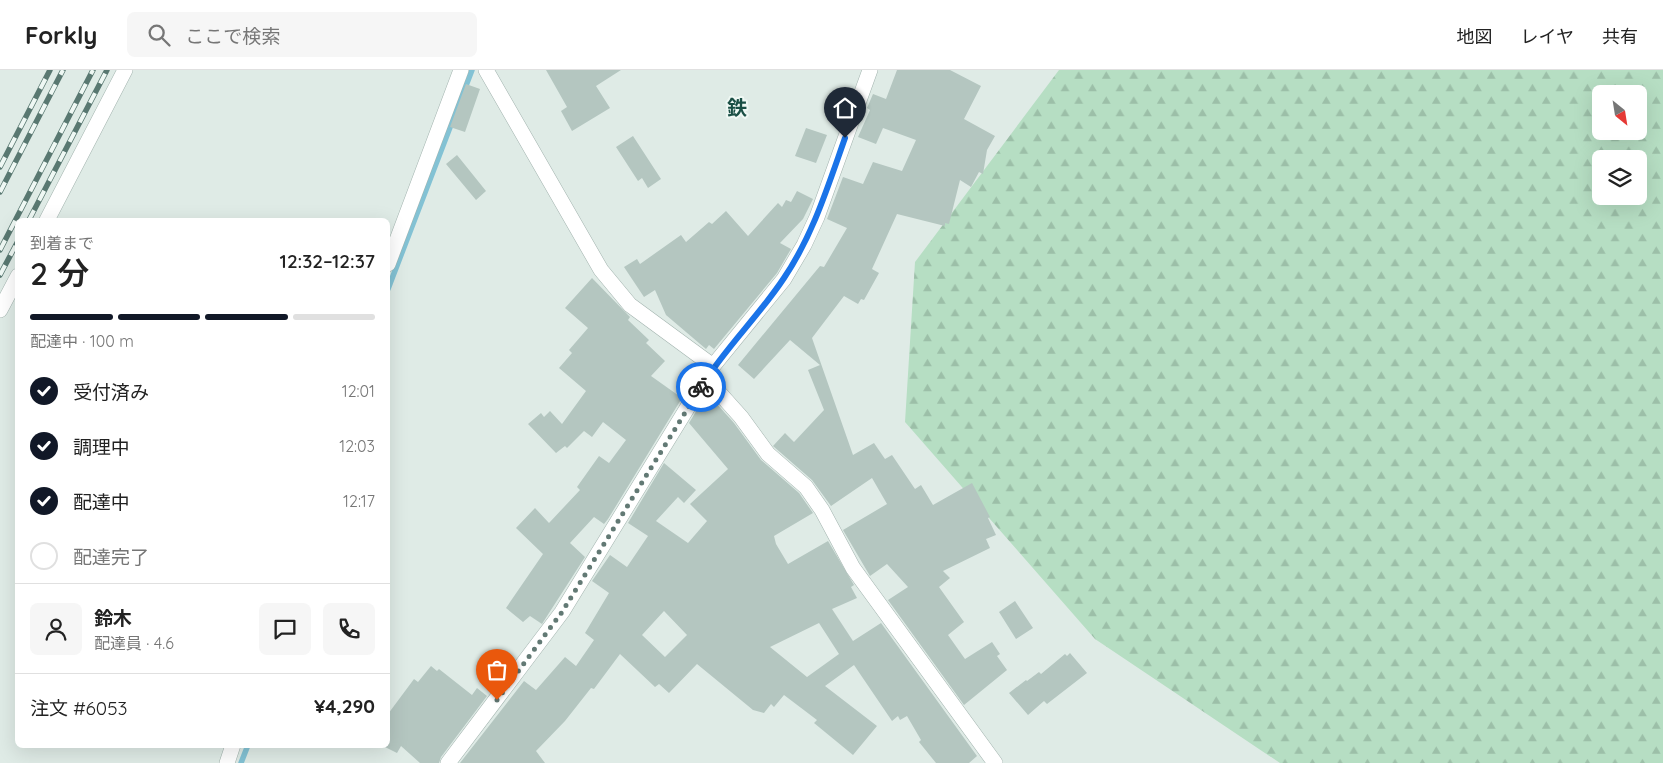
<!DOCTYPE html>
<html lang="ja">
<head>
<meta charset="utf-8">
<style>
	body { margin:0; font-family:Quicksand,"Noto Sans JP",sans-serif; background:#f6f6f6; color:#222; height:100vh; display:flex; flex-direction:column; font-size:19px; white-space:nowrap }
	* { box-sizing:border-box; margin:0 }
	p { font-size:16px; color:#767676 }
	.icon { flex:none; width:28px; height:28px; fill:none; stroke:currentColor; stroke-width:2; stroke-linecap:round; stroke-linejoin:round }
	.map { position:relative; flex:1; overflow:hidden }
	.panel { position:absolute; left:15px; top:148px; width:375px; height:530px; display:flex; flex-direction:column; background:#fff; border-radius:8px; box-shadow:0 5px 20px #0002 }
	.panel>* { flex:none }
	.needle { width:32px; rotate:150deg }
	.tools { position:absolute; left:1592px; top:15px; display:grid; gap:10px }
	.tools a { display:grid; place-items:center; width:55px; height:55px; border-radius:8px; background:#fff; box-shadow:0 5px 20px #0002; font-size:25px }
	.pin { position:absolute; display:grid; place-items:center; width:42px; height:42px; color:#fff; margin:-51px -21px; border-radius:50% 50% 50% 0; rotate:-45deg; box-shadow:0 0 5px #0007 }
	.pin .icon { rotate:45deg }
	.courier { position:absolute; display:grid; place-items:center; width:50px; height:50px; margin:-25px; border:4px solid #1a73e8; border-radius:50%; background:#fff; color:#222; box-shadow:0 1px 6px #0007 }
	.overview em { font-style:normal; font-weight:600 }
	.overview div { display:flex; flex-direction:column-reverse }
	.overview { display:flex; align-items:center; justify-content:space-between; height:85px; padding:0 15px }
	h1 { font-size:32px; font-weight:600; line-height:38px }
	.bar { display:grid; grid-template-columns:repeat(4,1fr); gap:8px 5px; align-content:center; height:60px; padding:0 15px }
	.bar i { height:6px; border-radius:4px; background:#e0e0e0 }
	.bar .active { background:#111827 }
	.bar p { grid-column:span 4 }
	.line { display:flex; align-items:center; gap:12px; padding:0 15px; border-top:1px solid #e0e0e0 }
	.line div { flex:1 }
	.round { display:grid; place-items:center; flex:none; width:52px; height:52px; border-radius:8px; background:#f6f6f6 }
	ol { padding:0 15px; list-style:none }
	li { display:flex; align-items:center; gap:15px; height:55px }
	li p { margin-inline-start:auto }
	li .icon { padding:5px; border-radius:50%; background:#111827; color:#fff; stroke-width:4 }
	li:last-child { color:#767676 }
	li i { width:28px; height:28px; border:2px solid #e0e0e0; border-radius:50% }
	header { display:flex; align-items:center; gap:30px; box-sizing:border-box; height:70px; padding:0 25px; background:#fff; border-bottom:1px solid #e0e0e0 }
	header strong { font-size:24px }
	nav { display:flex; gap:28px; margin-inline-start:auto; font-size:18px }
	.search { width:350px; height:45px; background:#f6f6f6; display:flex; align-items:center; gap:12px; box-sizing:border-box; padding:0 18px; border-radius:8px; color:#767676; font-size:19px }
	.map>svg:first-child { display:block }
</style>
</head>
<body>
<header>
<strong>Forkly</strong>
<div class="search"><svg class="icon" aria-label="search" viewBox="0 0 24 24"><circle cx="10" cy="10" r="6"/><path d="M15 15l6 6"/></svg>ここで検索</div>
<nav><a>地図</a><a>レイヤ</a><a>共有</a></nav>
</header>
<div class="map">
<svg width="1663" height="693" viewBox="0 0 1663 693">
	<defs>
		<pattern id="forest-firs" width="22" height="20" patternUnits="userSpaceOnUse" patternTransform="scale(1.25)"><rect width="22" height="20" fill="#b6dec3"/><path d="M5 1l3.5 6h-7zM16 11l3.5 6h-7z" fill="#9cbfa8"/></pattern>
	</defs>
	<rect width="100%" height="100%" fill="#dfebe6"/>
	<path fill="url(#forest-firs)" fill-rule="evenodd" d="M1059,0H1663V693H1280L1095,569L905,352L915,192ZM1601,24H1639V61H1601ZM1601,89H1639V126H1601Z"/>
	<g fill="none" stroke-linecap="round" stroke-linejoin="round">
		<path stroke="#83c2d4" stroke-width="5.5" d="M388,219L472,0
			M241,693L248,675"/>
	</g>
	<path fill="#b4c6c0" fill-rule="evenodd" d="M546,0H621L596,16L610,38L572,61L561,41L567,37Z
		M897,0H950L981,16L964,49L995,66L987,80L983,104L979,102L971,117L960,110L949,154L945,153V156L897,144L872,199L879,203L864,230L861,229L858,234L844,226L812,268L853,385L874,373L885,389L892,385L915,419L921,415L933,435L972,413L990,447L988,448L996,465L986,469L990,478L943,501L950,508L939,517L964,552L948,565L965,589L992,572L1000,584L997,586L1007,600L964,635L888,530L908,517L887,494L870,506L843,460L887,434L872,408L831,436L812,410L773,376L785,363L794,372L824,340L808,300L820,295L790,270L754,309L738,295L820,196L824,197L847,158L827,149L843,107L863,114L873,92L902,101L916,70L883,58L876,74L858,67L870,40L867,38L873,24L886,29Z
		M466,14L480,19L465,62L450,57Z
		M806,58L827,65L816,93L795,86Z
		M633,66L661,109L648,118L642,108L638,111L616,77Z
		M457,85L486,121L476,130L446,94Z
		M797,121L813,129L803,149L780,173L791,179L777,203L714,279L709,275L706,279L666,245L655,220L644,227L624,197L637,189L640,194L681,165L686,172L709,152L712,154L726,141L748,166L778,133L782,137L786,130L791,132Z
		M592,208L630,247L628,250L649,270L646,273L665,291L651,306L682,328L608,449L604,454L594,447L570,473L585,487L549,543L542,554L530,546L523,552L506,538L543,484L516,458L535,438L549,453L580,420L577,417L599,386L609,393L626,370L603,352L592,367L584,361L567,378L565,376L556,383L528,354L541,343L544,347L550,341L562,354L586,321L559,298L572,283L569,280L588,258L565,238Z
		M707,323L734,353L761,390L799,423L813,443L774,466L776,474L788,494L828,471L854,515L851,517L857,528L832,539L853,571L881,553L977,686L969,693H936L919,672L921,670L907,646L900,650L898,646L892,651L854,595L825,616L877,656L853,685L814,653L817,650L784,625L774,637L771,634L764,643L753,640L697,594L669,623L659,614L655,617L620,584L594,619L591,618L565,651L536,681L545,693H460L524,611L536,620L565,587L576,596L594,570L585,563L609,523L592,511L610,485L627,497L648,466L628,453L664,393L696,420L684,433L678,427L656,451L688,473L707,451L690,434L728,399L689,353ZM664,541L687,565L665,587L642,565ZM819,553L839,584L807,607L770,577Z
		M1015,531L1033,558L1016,569L999,542Z
		M1070,583L1087,603L1047,634L1044,631L1028,645L1009,623L1026,610L1027,611L1039,602L1041,604L1065,584L1067,586Z
		M431,596L437,601L439,599L472,625L477,618L487,626L441,687L439,693H420L401,676L397,683L385,677L388,675V644L414,609L418,612Z"/>
	<g fill="none" stroke-linecap="round" stroke-linejoin="round">
		<defs>
			<path id="street" d="M486,0L601,200L630,235L713,296
				M47,150L125,0
				M388,194L461,0
				M0,240L18,206
				M706,308L741,347L768,384L806,417L822,440L853,498L995,693
				M227,693L233,675
				M448,693L562,542L713,296L784,209L804,175L817,147L870,0"/>
		</defs>
		<use href="#street" stroke="#a2b3ae" stroke-width="16"/>
		<use href="#street" stroke="#fff" stroke-width="15"/>
		<defs>
			<path id="rail" d="M0,97L50,0
				M0,122L63,0
				M29,150L107,0
				M0,180L93,0
				M0,205L18,171"/>
		</defs>
		<use href="#rail" stroke="#597871" stroke-width="5.5"/>
		<use href="#rail" stroke="#eff8f4" stroke-width="4" stroke-dasharray="11" stroke-linecap="butt"/>
	</g>
	<g fill="none" stroke-linecap="round" stroke-linejoin="round">
		<path stroke="#627974" stroke-width="5" stroke-dasharray="0 9" d="M497,630L562,542L701,317"/>
		<path stroke="#1a73e8" stroke-width="6" d="M701,317C725,278 759,246 784,208C813,165 828,116 845,68"/>
	</g>
	<g text-anchor="middle" stroke-width="4" stroke-linejoin="round" paint-order="stroke">
		<g font-size="20" font-weight="bold" fill="#1a4f45" stroke="#eff8f4">
			<text x="737" y="45">鉄</text>
		</g>
	</g>
</svg>
<div class="tools">
<a><svg class="needle" viewBox="-14 -14 28 28"><path d="M0-13l5 13h-10z" fill="#e53935"/><path d="M0 13l5-13h-10z" fill="#767676"/></svg></a>
<a><svg class="icon" aria-label="layers" viewBox="0 0 24 24"><path d="M12 4l9 5-9 5-9-5zM3 14l9 5 9-5"/></svg></a>
</div>
<div class="pin" style="left:497px;top:630px;background:#ea580c"><svg class="icon" aria-label="bag" viewBox="0 0 24 24"><path d="M5 8h14l-1 12H6zM9 8a3 3 0 0 1 6 0"/></svg></div>
<div class="pin" style="left:845px;top:68px;background:#1f2937"><svg class="icon" aria-label="home" viewBox="0 0 24 24"><path d="M3 11l9-7 9 7M6 9v11h12V9"/></svg></div>
<div class="courier" style="left:701px;top:317px"><svg class="icon" aria-label="bike" viewBox="0 0 24 24"><circle cx="6" cy="16" r="4"/><circle cx="18" cy="16" r="4"/><path d="M6 16l4-8h5l3 8M10 8l3 8H6M13 5h3"/></svg></div>
<section class="panel">
<div class="overview"><div><h1>2 分</h1><p>到着まで</p></div><em>12:32–12:37</em></div>
<div class="bar"><i class="active"></i><i class="active"></i><i class="active"></i><i></i><p>配達中 · 100 m</p></div>
<ol>
<li><svg class="icon" aria-label="check" viewBox="0 0 24 24"><path d="M5 12l5 5 9-10"/></svg>受付済み<p>12:01</p></li>
<li><svg class="icon" aria-label="check" viewBox="0 0 24 24"><path d="M5 12l5 5 9-10"/></svg>調理中<p>12:03</p></li>
<li><svg class="icon" aria-label="check" viewBox="0 0 24 24"><path d="M5 12l5 5 9-10"/></svg>配達中<p>12:17</p></li>
<li><i></i>配達完了</li>
</ol>
<div class="line" style="height:90px"><a class="round"><svg class="icon" aria-label="person" viewBox="0 0 24 24"><circle cx="12" cy="8" r="4"/><path d="M4 21q1-7 8-7t8 7"/></svg></a><div><b>鈴木</b><p>配達員 · 4.6</p></div><a class="round"><svg class="icon" aria-label="chat" viewBox="0 0 24 24"><path d="M4 5h16v11H9l-5 4z"/></svg></a><a class="round"><svg class="icon" aria-label="phone" viewBox="0 0 24 24"><path d="M5 4h4l2 5-3 2q2 4 5 5l2-3 5 2v4C11 20 4 13 5 4z"/></svg></a></div>
<div class="line" style="height:65px"><div>注文 #6053</div><b>¥4,290</b></div>
</section>
</div>
</body>
</html>
